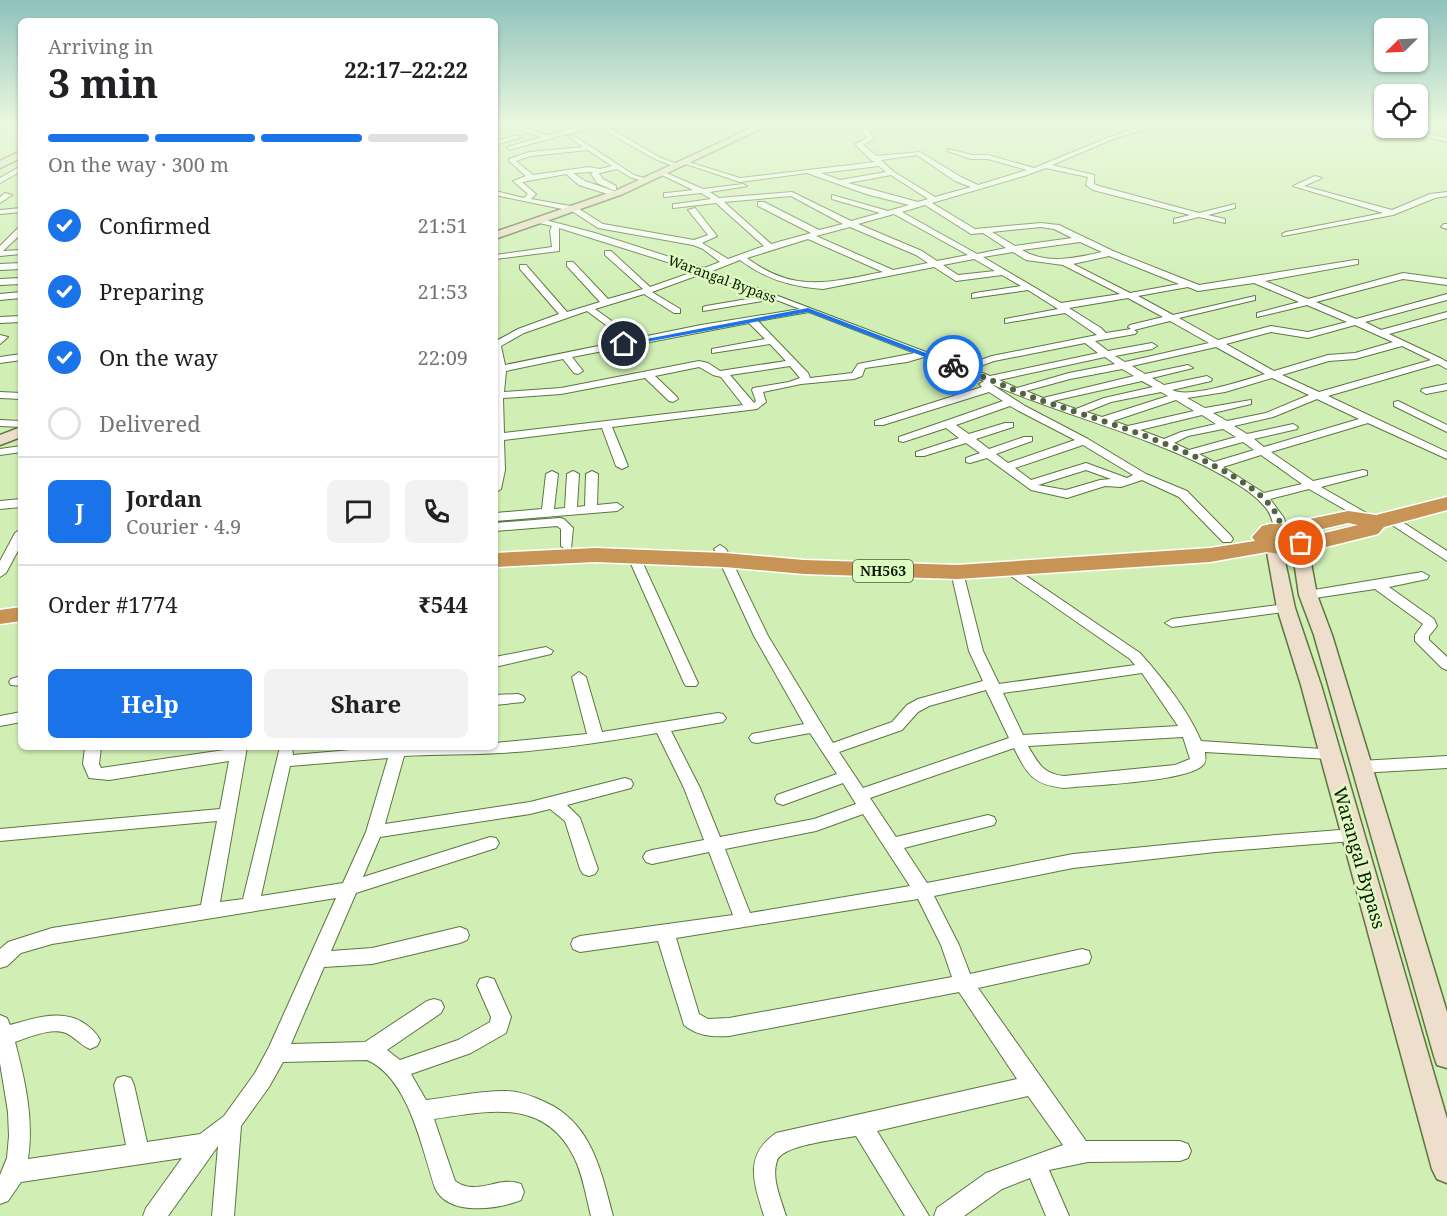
<!DOCTYPE html>
<html lang="en">
<head>
<meta charset="utf-8">
<style>
	body { margin:0; font-family:"Noto Serif",serif; background:#f2f2f2; color:#202124; height:100vh; display:flex; flex-direction:column; font-size:22px; white-space:nowrap }
	* { box-sizing:border-box; margin:0 }
	p { font-size:20px; color:#757577 }
	.icon { flex:none; width:33px; height:33px; fill:none; stroke:currentColor; stroke-width:2; stroke-linecap:round; stroke-linejoin:round }
	.map { position:relative; flex:1; overflow:hidden }
	.panel { position:absolute; left:18px; top:18px; width:480px; height:732px; display:flex; flex-direction:column; background:#fff; border-radius:9px; box-shadow:0 2px 4px #0004 }
	.panel>* { flex:none }
	.needle { width:39px; rotate:246deg }
	.tools { position:absolute; left:1374px; top:18px; display:grid; gap:12px }
	.tools a { display:grid; place-items:center; width:54px; height:54px; border-radius:9px; background:#fff; box-shadow:0 2px 4px #0004; font-size:30px }
	.pin { position:absolute; display:grid; place-items:center; width:51px; height:51px; color:#fff; margin:-26px; border:3px solid #fff; border-radius:50%; box-shadow:0 2px 6px #0007 }
	.courier { position:absolute; display:grid; place-items:center; width:60px; height:60px; margin:-30px; border:4px solid #1a73e8; border-radius:50%; background:#fff; color:#222; box-shadow:0 2px 8px #0007 }
	.head em { font-style:normal; font-weight:700 }
	.head div { display:flex; flex-direction:column-reverse }
	.head { display:flex; align-items:center; justify-content:space-between; height:102px; padding:0 30px }
	h1 { font-size:39px; font-weight:700; line-height:45px }
	.bar { display:grid; grid-template-columns:repeat(4,1fr); gap:9px 6px; align-content:center; height:72px; padding:0 30px }
	.bar i { height:8px; border-radius:4px; background:#e0e0e0 }
	.bar .selected { background:#1a73e8 }
	.bar p { grid-column:span 4 }
	.line { display:flex; align-items:center; gap:15px; padding:0 30px; border-top:2px solid #e0e0e0 }
	.line div { flex:1 }
	.round { display:grid; place-items:center; flex:none; width:63px; height:63px; border-radius:9px; background:#f2f2f2 }
	ol { padding:0 30px; list-style:none }
	li { display:flex; align-items:center; gap:18px; height:66px }
	li p { margin-inline-start:auto }
	li .icon { padding:6px; border-radius:50%; background:#1a73e8; color:#fff; stroke-width:4 }
	li:last-child { color:#757577 }
	li i { width:33px; height:33px; border:3px solid #e0e0e0; border-radius:50% }
	.action { display:flex; gap:12px; margin-top:auto; padding:12px 30px }
	.action a { flex:1; height:69px; border-radius:9px; background:#1a73e8; color:#fff; font-size:24px; font-weight:700; line-height:69px; text-align:center }
	.action a+a { background:#f2f2f2; color:#202124 }
	.map>svg:first-child { display:block }
</style>
</head>
<body>
<div class="map">
<svg width="1447" height="1216" viewBox="0 0 1447 1216">
	<rect width="100%" height="100%" fill="#d1efb5"/>
	<g fill="none" stroke-linecap="round" stroke-linejoin="round">
		<defs>
			<path id="street" d="M499,124H509L549,135L588,124H603L659,157L679,165L676,167L655,159L596,126L509,150L507,147L542,137Z
				M858,124H864L874,139L863,145L877,156L920,152L961,177L978,185L1027,170L988,159H971L948,151V149L972,155H988L1034,168L1107,138L1149,124H1159L1111,140L1052,165L1094,175V184L1099,186L1199,213L1235,204V208L1208,215L1225,219V223L1199,217L1174,223V219L1190,215L1093,190L1086,185L1088,177L1046,168L1024,176L932,203L975,229L1041,223L1059,225L1113,251L1199,285L1355,260H1358V264L1265,281L1308,299L1403,273L1447,279V285L1403,279L1316,302L1356,319L1447,294V300L1365,322L1381,330L1447,312V318L1389,334L1442,359L1447,362V369L1438,364L1328,396L1447,452V459L1368,423L1271,452L1313,481L1363,470L1367,471V475L1321,487L1375,518L1373,521H1365L1309,489L1270,499L1284,518L1287,530L1281,534L1277,533C1272,524 1272,515 1266,508C1251,490 1229,479 1209,468C1139,433 1063,415 991,384L1025,406L1088,439L1146,474L1187,491L1231,536L1233,539L1231,542H1223L1179,497L1142,480L1121,487L1105,486L1067,498L1031,490L987,458L970,463L966,462V458L980,453L966,443L924,456H916V452L959,438L946,428L903,442L899,441V437L1003,401L989,392L883,425H875V421L982,387L979,384L984,381L924,357L907,362L865,368L862,376L854,379L801,384L763,392L766,402L757,409L612,427L628,466L622,469L616,466L602,428L504,440L505,470L501,489L495,493V339L498,340L518,329L559,314L520,269V265H526L567,312L600,302L567,266V262H573L608,299L643,289L605,255V251H611L650,287L696,271L559,228V251L495,259V255L552,247L550,231L552,226L535,222L534,220L538,218L595,233L704,268L720,262L703,249L693,245L598,228L572,211L495,195V191L524,198L528,194L513,181L526,176L509,161V159L529,152L583,147L568,136L573,135L634,175L650,180L646,182L630,177L617,169L600,173L599,174L603,179L616,186V190H613L597,183L591,174L593,172L573,173L585,181L617,192L618,194L614,196L579,185L566,174L522,182L536,194L531,199L576,207L603,224L694,240L708,235L688,210L695,208L717,236L702,243L728,259L764,246L716,203L673,208V204H676L711,199L701,193L664,197V193H667L693,190L660,174V172H664L703,189L743,184L747,186L710,192L719,198L792,192L851,221L880,213L832,199V195L888,211L909,205L866,194L807,173L740,182L680,162L685,161L740,178L875,162L871,160L855,144L867,138ZM588,150L612,166L600,169L589,167L533,175L516,161L530,156ZM917,155L955,181L971,187L935,197L894,172L881,160ZM879,166L886,172L840,180L821,173ZM891,175L928,199L918,202L848,183ZM791,196L843,224L819,230L764,202H758V206L811,233L771,244L724,202ZM925,205L971,234L983,233L1006,248L977,254L902,212ZM894,214L968,255L937,261L922,251L858,224ZM850,227L916,255L928,263L893,270L816,236ZM1041,227L1054,229L1072,238L1015,246L992,232ZM808,239L883,272C830,282 795,294 747,258ZM1080,242L1102,252C1075,258 1047,265 1022,250ZM1013,252L1026,260L1063,265L1120,294L1061,303L983,257ZM1109,256L1179,284L1130,293L1073,264ZM974,259L995,271L958,275L943,265ZM740,260C765,279 792,287 823,289L934,267L956,281L1002,275L1021,286L975,293L972,294V298L1028,290L1058,309L1005,319V323L1065,313L1097,335L992,356L963,366L712,271ZM704,273L765,296L706,306L703,307V311L774,299L800,309L701,325L505,365L501,346L524,333L587,311L610,328H616V324L595,309L644,294L674,313H680V309L652,292ZM1254,283L1299,302L1257,313V317L1307,305L1347,322L1308,332L1271,326L1218,340L1179,318L1255,300V296L1173,315L1138,296L1188,287L1198,291ZM1128,298L1163,317L1130,325L1128,327L1131,329L1106,333L1101,328L1069,308ZM809,312L915,353L858,364L852,373L810,378L808,373L758,321ZM1170,321L1209,343L1125,362L1115,356L1152,349L1157,346L1152,343L1108,351L1095,341L1135,334L1137,332L1134,330ZM749,323L765,339L712,349V353L770,344L786,361L720,371L708,363L699,361L561,388L504,392L506,371L563,359L574,373L578,374L583,371L572,357ZM1355,325L1393,342L1355,353L1328,355L1274,371L1226,344L1271,332L1308,338ZM1085,343L1098,353L990,376L972,369L994,361ZM1402,346L1431,360L1319,392L1282,375L1329,361L1355,359ZM1216,347L1265,374C1245,380 1189,399 1172,390L1211,381L1212,379L1207,376L1164,385L1152,378L1193,368L1188,365L1145,374L1132,366ZM1105,357L1115,364L1069,373L1017,388L999,380ZM790,366L800,378L789,382L753,388L752,390L756,401L754,403L730,375ZM699,367L713,375L721,377L743,405L504,433L503,398L561,394L645,378L669,401L673,402L678,399L677,397L655,376ZM1122,369L1134,376L1043,398L1026,391L1070,379ZM1272,378L1309,395L1266,413L1227,421L1213,413L1251,404V400L1205,408L1187,398L1225,392ZM1142,381L1153,387L1104,398L1076,409L1053,401ZM1161,392L1168,396L1102,417L1086,412L1111,402ZM1317,399L1359,419L1264,447L1254,439L1297,429L1298,427L1293,424L1247,434L1234,426L1273,417ZM1176,400L1194,411L1128,426L1113,421ZM1010,406L1017,410L1075,440L1008,463L996,454L1032,441V437H1024L989,449L976,439L1013,427V423H1005L969,434L956,425ZM1202,415L1216,424L1181,432L1164,439L1140,430ZM1223,429L1236,437L1189,450L1174,443L1188,436ZM1243,442L1254,450L1214,462L1199,454ZM1083,445L1133,475L1127,478L1086,463L1031,480L1015,468ZM1261,455L1302,484L1264,493L1223,467ZM1086,470L1111,479L1100,480L1066,490L1038,485Z
				M1395,128H1404L1447,138V142Z
				M518,135L520,138L495,145V141Z
				M21,166V171L0,183V178Z
				M1315,176L1322,178L1304,186L1392,210L1430,194L1447,192V196L1435,198L1393,215L1283,236L1282,234L1286,232L1383,213L1293,186Z
				M5,193L12,195L0,203V197Z
				M21,208V212L0,214V210Z
				M1444,224H1447V229L1441,227Z
				M18,228H21V234L3,251L21,250V254L0,256V246Z
				M21,263V269L0,270V264Z
				M21,278V284L0,285V279Z
				M21,292V298L0,300V294Z
				M21,316V322L0,323V317Z
				M0,335L8,337L0,344Z
				M21,354V360L0,363V357Z
				M1447,384V390L1426,394L1421,391L1422,389Z
				M0,392L21,393V399L0,398Z
				M1398,401L1447,425V432L1394,406V402Z
				M0,420L21,421V427L0,426Z
				M21,446V452L0,455V449Z
				M552,471L558,474L554,509L565,508L567,474L573,471L579,474L577,507L585,506L586,474L592,471L598,474L597,505L617,503L623,507L617,511L495,521V513L542,509L546,474Z
				M21,499V507L0,509V501Z
				M1390,514L1447,551V561L1386,521L1384,518Z
				M560,518L564,519L573,528L571,549L567,550L561,546V529L557,526L495,531V523Z
				M21,529V545L6,573L0,577V561L15,533Z
				M720,545L726,549L768,636L833,743L892,722L907,705L918,699L983,681L969,651L951,572L952,569H962L963,572L983,651L999,684L1135,665L1130,659L1005,572L1004,569L1010,565L1140,653C1162,678 1187,708 1201,741L1336,750L1338,754L1336,758L1330,759L1205,752C1205,757 1207,761 1203,765C1187,782 1091,785 1064,788C1033,785 1027,774 1014,748L870,798L896,837L988,815L994,817L996,821L994,825L904,848L927,883L1073,854L1215,840L1353,829L1359,831L1361,835L1359,839L1353,841L1215,852L1073,868L934,896L959,945L970,974L1082,949L1089,951L1091,957L1089,963L1082,965L978,988L1086,1141H1180L1188,1144L1191,1151L1188,1158L1180,1161L1088,1162L1049,1170L1069,1216H1046L1030,1178L1002,1189L964,1216H934L937,1208L986,1173L1063,1145L1028,1096L877,1131L929,1216H905L856,1136C840,1139 781,1145 777,1161C771,1178 781,1199 786,1216H764C754,1183 743,1156 776,1133L1017,1079L959,992L729,1036C712,1037 697,1036 684,1025L658,941L580,952L573,949L571,944L573,939L580,936L733,915L709,852L652,864L646,862L643,857L646,852L652,850L704,840L684,788L657,733C605,742 553,750 501,753C469,755 436,754 404,756L385,824L530,802L625,778L631,780L633,784L631,788L567,805L580,818L598,869L595,874L589,876L583,874L580,869L565,821L550,809L530,814L380,837L363,877L490,837L496,838L499,843L496,848L356,893L331,951L372,948L460,927L467,930L469,935L467,940L460,943L372,964L324,967L291,1044L365,1042L427,1001L434,999L441,1001L444,1007L441,1013L387,1050L400,1060L458,1040L490,1022L491,1017L477,985L480,979L487,977L494,979L511,1017L506,1033L471,1053L411,1074L426,1100C452,1097 478,1091 505,1091C519,1091 532,1096 545,1102C592,1123 601,1171 613,1216H591C586,1197 583,1175 574,1157C544,1097 488,1111 434,1119L455,1181C477,1197 499,1175 521,1184L524,1192L521,1200C496,1210 448,1216 435,1188C422,1149 409,1078 367,1060L283,1062L269,1087L241,1126L234,1216H212L218,1146L168,1216H143L146,1208L182,1158L21,1182L8,1201L0,1204V1175L7,1158L9,1136L8,1112L0,1063V1015L7,1018L10,1025C36,1018 64,1007 88,1026C93,1030 97,1034 100,1040L97,1046L90,1049C80,1045 75,1037 66,1033C52,1027 29,1037 15,1042C25,1080 34,1119 28,1159L126,1145L114,1085L117,1078L124,1076L131,1078L134,1085L147,1142L200,1134L224,1116L255,1073L269,1047L336,898L52,944L21,953L7,966L0,968V949L8,942L52,928L201,905L217,821L0,841V829L220,809L229,761L109,780L89,778L83,764L85,747H101L99,764L101,768L231,749V747H247L220,902L243,899L280,747H292L293,755L386,747H495V743L587,734L572,677L579,672L586,677L602,732L718,713L723,714L726,718L723,722L671,731L700,788L720,837L814,819L856,804L843,783L783,805L777,803L775,799L777,795L837,774L810,733L757,743L752,742L749,738L752,734L757,733L804,724L754,636L714,549ZM1142,673L1178,726L1023,735L1003,693ZM986,690L1009,738L863,788L839,752L902,730L918,712L929,706ZM1183,737L1190,759L1175,765L1064,776C1043,774 1038,763 1028,746ZM388,758L366,832L343,883L261,896L290,766ZM863,814L910,886L750,913L725,849L816,831ZM918,899L941,945L952,977L729,1018L708,1019L699,1014L676,938Z
				M634,553L640,557L698,683L696,686H686L684,683L628,557Z
				M1422,572L1429,576L1427,579L1389,587L1434,619L1437,626L1429,636V640L1447,657V670L1442,668L1415,641V635L1423,624L1375,589L1308,599L1301,595L1308,591Z
				M1286,604L1293,608L1291,611L1172,627L1165,623L1172,619Z
				M546,647L553,651L551,654L495,667V657Z
				M21,676V686L11,685L9,682L11,679Z
				M518,694L523,696L525,699L523,702L495,705V695Z
				M21,712V722L0,726V716Z
				M1447,756V768L1360,773L1354,771L1352,767L1354,763L1360,761Z"/>
			<path id="secondary" d="M760,124H771L623,194L495,239V232L617,190Z
				M21,151V158L0,168V161Z
				M21,427V437L0,445V435Z
				M1274,542L1282,547L1295,608L1321,685L1447,1119V1183L1437,1179L1432,1169L1301,685L1277,608L1266,547Z
				M1300,542L1308,547L1317,595L1332,635L1447,1012V1068L1437,1065L1434,1056L1314,635L1299,595L1292,547Z"/>
			<path id="highway" d="M1447,497V510L1384,527L1378,534L1290,556L1267,552L1210,562L957,579L804,574L724,567L595,562L495,567V553L595,548L724,553L804,560L957,565L1210,548L1255,541L1252,537L1262,526L1270,524H1286L1348,511L1376,515ZM1348,523L1358,525L1308,537L1305,533ZM1275,538H1282L1290,543L1282,542Z
				M21,607V621L0,624V610Z"/>
		</defs>
		<use href="#street" stroke="#5c7641" stroke-width="2"/>
		<use href="#secondary" stroke="#5c7641" stroke-width="3"/>
		<use href="#highway" stroke="#fff" stroke-width="3"/>
		<use href="#street" fill="#fff" fill-rule="evenodd"/>
		<use href="#secondary" fill="#eedfcc" fill-rule="evenodd"/>
		<use href="#highway" fill="#c89455" fill-rule="evenodd"/>
	</g>
	<linearGradient id="sky" x2="0" y2="1"><stop stop-color="#8fc2bd"/><stop offset="0.42" stop-color="#eaf8de"/><stop offset="1" stop-color="#eaf8de" stop-opacity="0"/></linearGradient>
	<rect width="1447" height="294" fill="url(#sky)"/>
	<path fill="#1a73e8" d="M808,308L957,365L951,367L808,312L624,346L620,344Z"/>
	<g fill="none" stroke-linecap="round" stroke-linejoin="round">
		<path stroke="#526342" stroke-width="6" stroke-dasharray="0 10.8" d="M953,365C984,376 1013,391 1043,401C1091,418 1280,471 1281,530L1296,536L1301,543"/>
	</g>
	<g text-anchor="middle" stroke-width="5" stroke-linejoin="round" paint-order="stroke">
		<g font-size="14" fill="#0e1804" stroke="#defcc2">
			<text transform="translate(722 279) rotate(20)" y="5">Warangal Bypass</text>
		</g>
		<rect fill="#defcc2" stroke="#4c5c3d" stroke-width="1.5" x="853" y="560" width="60" height="22" rx="4.5"/>
		<g font-size="14" font-weight="bold" fill="#0e1804">
			<text x="883" y="576">NH563</text>
		</g>
		<g font-size="18" fill="#0e1804" stroke="#defcc2">
			<text transform="translate(1359 858) rotate(74)" y="6">Warangal Bypass</text>
		</g>
	</g>
</svg>
<div class="tools">
<a><svg class="needle" viewBox="-14 -14 28 28"><path d="M0-13l5 13h-10z" fill="#e53935"/><path d="M0 13l5-13h-10z" fill="#757577"/></svg></a>
<a><svg class="icon" aria-label="locate" viewBox="0 0 24 24"><circle cx="12" cy="12" r="6"/><path d="M12 2v4M12 18v4M2 12h4M18 12h4"/></svg></a>
</div>
<div class="pin" style="left:1301px;top:543px;background:#ea580c"><svg class="icon" aria-label="bag" viewBox="0 0 24 24"><path d="M5 8h14l-1 12H6zM9 8a3 3 0 0 1 6 0"/></svg></div>
<div class="pin" style="left:624px;top:344px;background:#1f2937"><svg class="icon" aria-label="home" viewBox="0 0 24 24"><path d="M3 11l9-7 9 7M6 9v11h12V9"/></svg></div>
<div class="courier" style="left:953px;top:365px"><svg class="icon" aria-label="bike" viewBox="0 0 24 24"><circle cx="6" cy="16" r="4"/><circle cx="18" cy="16" r="4"/><path d="M6 16l4-8h5l3 8M10 8l3 8H6M13 5h3"/></svg></div>
<section class="panel">
<div class="head"><div><h1>3 min</h1><p>Arriving in</p></div><em>22:17–22:22</em></div>
<div class="bar"><i class="selected"></i><i class="selected"></i><i class="selected"></i><i></i><p>On the way · 300 m</p></div>
<ol>
<li><svg class="icon" aria-label="check" viewBox="0 0 24 24"><path d="M5 12l5 5 9-10"/></svg>Confirmed<p>21:51</p></li>
<li><svg class="icon" aria-label="check" viewBox="0 0 24 24"><path d="M5 12l5 5 9-10"/></svg>Preparing<p>21:53</p></li>
<li><svg class="icon" aria-label="check" viewBox="0 0 24 24"><path d="M5 12l5 5 9-10"/></svg>On the way<p>22:09</p></li>
<li><i></i>Delivered</li>
</ol>
<div class="line" style="height:108px"><b class="round" style="background:#1a73e8;color:#fff">J</b><div><b>Jordan</b><p>Courier · 4.9</p></div><a class="round"><svg class="icon" aria-label="chat" viewBox="0 0 24 24"><path d="M4 5h16v11H9l-5 4z"/></svg></a><a class="round"><svg class="icon" aria-label="phone" viewBox="0 0 24 24"><path d="M5 4h4l2 5-3 2q2 4 5 5l2-3 5 2v4C11 20 4 13 5 4z"/></svg></a></div>
<div class="line" style="height:78px"><div>Order #1774</div><b>₹544</b></div>
<div class="action"><a>Help</a><a>Share</a></div>
</section>
</div>
</body>
</html>
